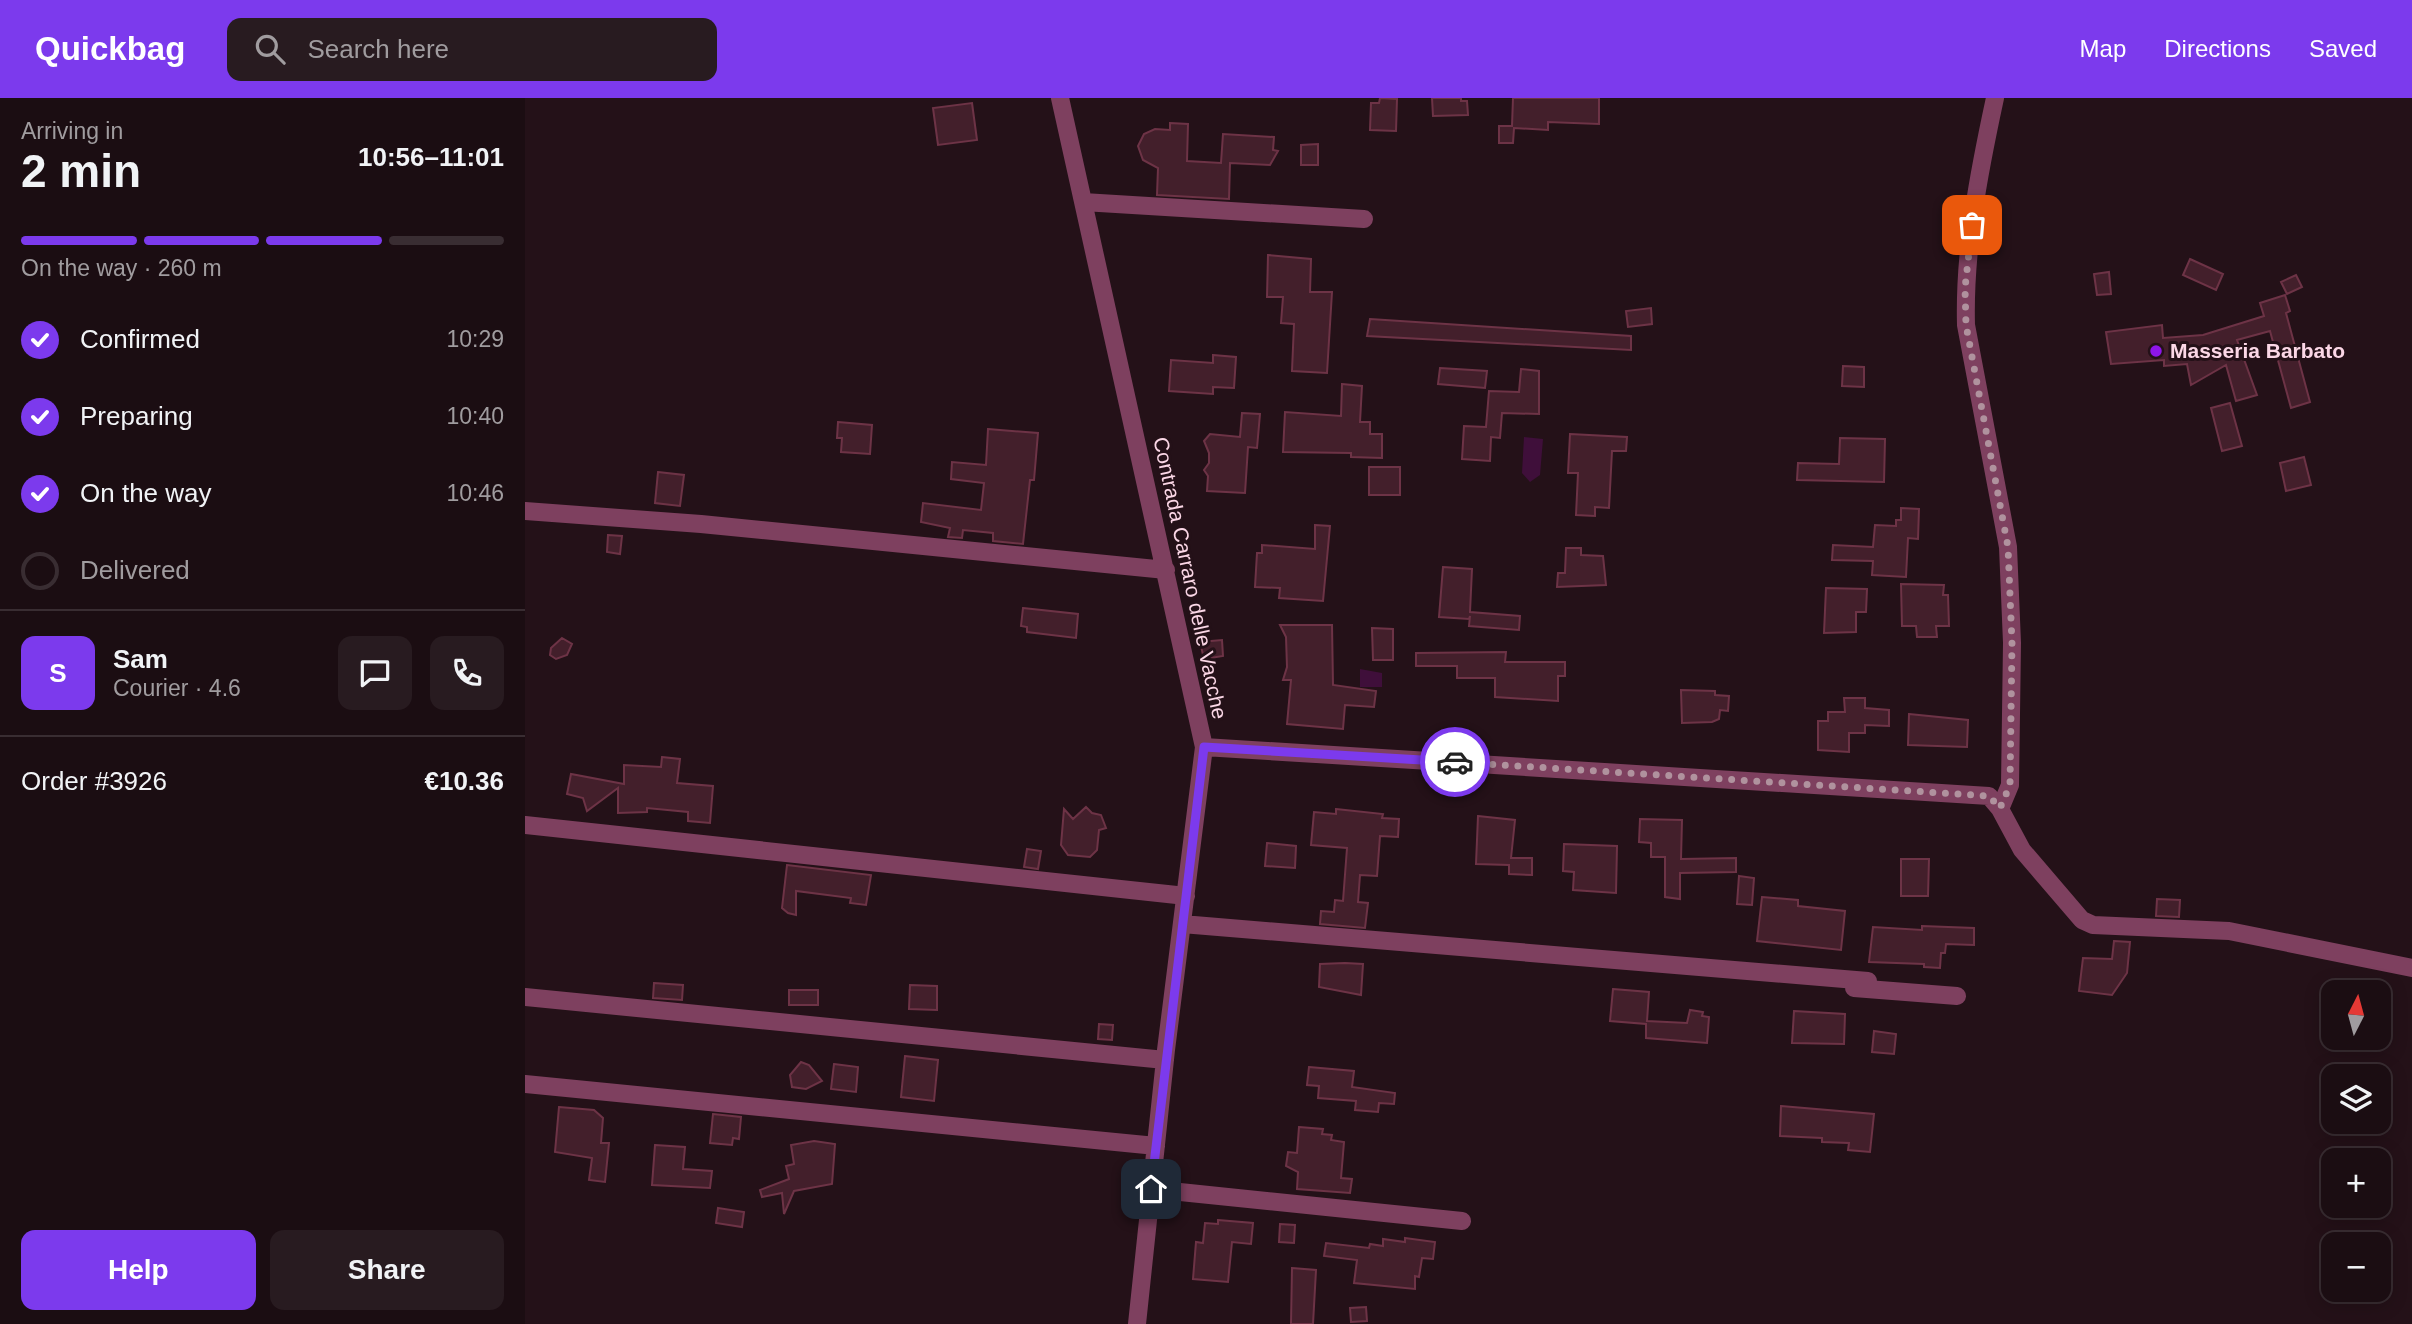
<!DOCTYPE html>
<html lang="en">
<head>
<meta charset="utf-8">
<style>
	body { margin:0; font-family:Helvetica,sans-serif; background:#281b20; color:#f1f3f6; height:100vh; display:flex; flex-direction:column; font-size:26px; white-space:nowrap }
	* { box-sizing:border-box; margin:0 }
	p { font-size:23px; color:#a09c9f }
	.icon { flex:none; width:38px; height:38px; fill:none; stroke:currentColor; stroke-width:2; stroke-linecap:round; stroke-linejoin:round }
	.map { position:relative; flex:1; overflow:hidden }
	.details { display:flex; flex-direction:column; background:#1b0d12; width:525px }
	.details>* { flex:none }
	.needle { width:46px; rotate:6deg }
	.buttons { position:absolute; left:1796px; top:882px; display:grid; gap:14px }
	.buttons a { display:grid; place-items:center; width:70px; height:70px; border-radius:14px; background:#1b0d12; box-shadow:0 4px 18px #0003,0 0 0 2px #392d32; font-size:35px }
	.pin { position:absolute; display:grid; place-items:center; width:60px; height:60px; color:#fff; margin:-30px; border-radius:14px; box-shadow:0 4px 10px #0006 }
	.courier { position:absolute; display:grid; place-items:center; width:70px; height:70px; margin:-35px; border:5px solid #7c3aed; border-radius:50%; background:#fff; color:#222; box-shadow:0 2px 9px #0007 }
	.summary em { font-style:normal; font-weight:700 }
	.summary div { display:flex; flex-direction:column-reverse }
	.summary { display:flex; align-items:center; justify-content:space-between; height:119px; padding:0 21px }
	h1 { font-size:46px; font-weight:700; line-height:52px }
	.bar { display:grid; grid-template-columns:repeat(4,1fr); gap:10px 7px; align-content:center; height:84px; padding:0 21px }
	.bar i { height:9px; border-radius:5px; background:#392d32 }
	.bar .current { background:#7c3aed }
	.bar p { grid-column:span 4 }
	.line { display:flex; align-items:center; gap:18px; padding:0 21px; border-top:2px solid #392d32 }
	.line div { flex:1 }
	.round { display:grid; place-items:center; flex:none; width:74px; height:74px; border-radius:14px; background:#281b20 }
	ol { padding:0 21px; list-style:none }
	li { display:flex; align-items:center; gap:21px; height:77px }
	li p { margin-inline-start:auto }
	li .icon { padding:7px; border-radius:50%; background:#7c3aed; color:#fff; stroke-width:4 }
	li:last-child { color:#a09c9f }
	li i { width:38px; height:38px; border:4px solid #392d32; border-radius:50% }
	.primary-button { display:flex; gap:14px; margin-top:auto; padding:14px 21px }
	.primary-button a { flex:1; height:80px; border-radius:14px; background:#7c3aed; color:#fff; font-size:28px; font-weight:700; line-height:80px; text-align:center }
	.primary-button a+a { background:#281b20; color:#f1f3f6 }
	header { display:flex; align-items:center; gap:42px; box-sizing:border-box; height:98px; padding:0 35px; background:#7c3aed; color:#fff }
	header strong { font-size:33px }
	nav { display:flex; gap:38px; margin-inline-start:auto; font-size:24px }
	.search { width:490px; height:63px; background:#281b20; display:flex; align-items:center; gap:18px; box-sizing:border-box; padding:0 24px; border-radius:14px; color:#a09c9f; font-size:26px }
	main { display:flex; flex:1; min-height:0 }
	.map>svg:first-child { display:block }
</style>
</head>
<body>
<header>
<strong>Quickbag</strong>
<div class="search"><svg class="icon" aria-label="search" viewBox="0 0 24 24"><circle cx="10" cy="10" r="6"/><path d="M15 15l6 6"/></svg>Search here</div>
<nav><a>Map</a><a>Directions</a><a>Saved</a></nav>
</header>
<main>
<section class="details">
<div class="summary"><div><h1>2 min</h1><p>Arriving in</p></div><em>10:56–11:01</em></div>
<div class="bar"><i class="current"></i><i class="current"></i><i class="current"></i><i></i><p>On the way · 260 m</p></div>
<ol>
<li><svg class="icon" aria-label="check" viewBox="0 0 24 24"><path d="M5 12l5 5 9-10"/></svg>Confirmed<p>10:29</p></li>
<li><svg class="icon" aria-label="check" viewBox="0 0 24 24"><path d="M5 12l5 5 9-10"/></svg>Preparing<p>10:40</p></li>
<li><svg class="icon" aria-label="check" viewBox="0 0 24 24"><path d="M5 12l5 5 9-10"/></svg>On the way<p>10:46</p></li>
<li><i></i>Delivered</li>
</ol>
<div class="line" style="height:126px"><b class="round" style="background:#7c3aed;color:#fff">S</b><div><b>Sam</b><p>Courier · 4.6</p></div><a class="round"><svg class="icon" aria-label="chat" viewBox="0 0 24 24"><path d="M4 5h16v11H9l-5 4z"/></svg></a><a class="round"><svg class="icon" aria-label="phone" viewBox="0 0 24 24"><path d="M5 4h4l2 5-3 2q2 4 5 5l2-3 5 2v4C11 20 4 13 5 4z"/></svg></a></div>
<div class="line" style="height:91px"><div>Order #3926</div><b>€10.36</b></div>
<div class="primary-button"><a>Help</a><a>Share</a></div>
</section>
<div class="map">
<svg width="1887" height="1226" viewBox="0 0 1887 1226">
	<rect width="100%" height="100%" fill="#241118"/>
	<path fill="#3f0f3a" d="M999,339L1018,341L1015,377L1005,384L997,375Z
		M835,571L857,575V589H835Z"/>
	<path fill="#431f2b" stroke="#6d3346" stroke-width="2" d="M855,0L872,1L871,33L845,32L846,5H854Z
		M907,0H936V3H942L943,17L908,18Z
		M988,0H1074V26L1023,24V32L989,30L988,45H974V28H987Z
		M447,5L452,42L413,47L408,10Z
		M645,25L663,26L662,63L696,65L698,36L749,39L748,52L753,53L745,67L705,65L704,101L632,97L633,70L618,62L613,48L619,36L630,31L645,32Z
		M793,46V67H776V47Z
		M743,157L786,161L785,194H807L802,275L767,273L769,226L756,225L758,199H742Z
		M1665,161L1698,176L1691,192L1658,177Z
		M1584,174L1586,196L1572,197L1569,176Z
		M1771,177L1777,189L1762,196L1756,184Z
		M1760,197L1765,213L1761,215L1785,304L1766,310L1745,233L1712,242L1732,297L1711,303L1701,267L1666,287L1662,266L1639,268V262L1586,266L1581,234L1637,227L1638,240L1678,237L1739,218L1735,205Z
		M1126,210L1127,226L1103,229L1101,213Z
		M845,221L1106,238V252L842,238Z
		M688,257L711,259L709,290L688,289V296L644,293L646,262L688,265Z
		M1318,268L1339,269V289L1317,288Z
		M915,270L962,273L960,290L913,286Z
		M996,271L1014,273V316L977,315L975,340L966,339L965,363L937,361L939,328L961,329L964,293L994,294Z
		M817,286L837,288L835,324H845V336H857V360L826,359V355L758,354L760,314L816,318Z
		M1705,305L1717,348L1697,353L1686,310Z
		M717,315L735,316L732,350L723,349L720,395L682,393L683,378L679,372L684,365V355L679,343L685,336L715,339Z
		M313,324L347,327L345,356L316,354L317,340H312Z
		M463,331L513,335L509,382H505L498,446L468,443V435L438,432L437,440L423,439L425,430L396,424L398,405L456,412L459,385L426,381L427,364L461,367Z
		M1045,336L1102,339L1101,353H1087L1084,410L1070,409V418L1051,417L1053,375H1043Z
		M1315,340L1360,341L1359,384L1272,382L1273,365L1314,366Z
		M1779,359L1786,387L1761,393L1755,365Z
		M844,369H875V397H844Z
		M133,374L159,377L155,408L130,405Z
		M1376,410L1394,411L1393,441L1383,440L1381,479L1347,477L1348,463L1307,462L1308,447L1348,449L1350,427L1371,428V422H1376Z
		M790,427L805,428L798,503L754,500L755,490L730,489L732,455H737V447L790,451Z
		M83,437L97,438L95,456L82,454Z
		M1041,450H1056V457L1078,458L1081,487L1032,489L1033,475H1040Z
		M918,469L947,471L945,514L995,518L994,532L944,528L945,518L944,521L914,519Z
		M1376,486L1419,487L1418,497H1423L1424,528H1411L1412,539H1392L1391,528H1377Z
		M1301,490L1342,491L1341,514H1331V534L1299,535Z
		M498,510L553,516L551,540L502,534V529L496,528Z
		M755,527H807L808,587L851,593L849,609L820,607L818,631L762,626L766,582H758L762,569L761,539Z
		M847,530L868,531V562H848Z
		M37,540L47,546L42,557L31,561L25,557L26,550Z
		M697,542L698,558L679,561L675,544Z
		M981,554L980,564H1040V578H1033V603L970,599V580H932V568H891V555Z
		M1156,592L1190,593V597L1204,598L1203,613L1195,612L1194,621L1187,624L1157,625Z
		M1319,600H1340V610L1364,612V628L1340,627V635H1324V654L1293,652V623H1303V614H1320Z
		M1384,616L1443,622L1442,649L1383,647Z
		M137,659L155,661L152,685L188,688L185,725L163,723V714L122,710V714L93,715V690L62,713L58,700L42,696L46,676L99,686V667L136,669Z
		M561,709L567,715L576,717L581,730L574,732L572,752L565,759L543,757L536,747L539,711L548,721Z
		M811,711L858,716L857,720L874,721L873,739L855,738L852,778L835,777L833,804L843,805L840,830L795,826L796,813L809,814L810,802L818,803L822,750L786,747L789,714L811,716Z
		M953,718L990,722L986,760H1007V777L984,776V767L951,766Z
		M1115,721L1157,722L1156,761L1211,760V774L1155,775V801L1140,799V759H1126V745L1114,744Z
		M742,745L771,748L770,770L740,768Z
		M1039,746L1092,748L1091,795L1048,792L1049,774L1038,773Z
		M502,751L516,753L513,771L499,769Z
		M1376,761H1404L1403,798H1376Z
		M262,767L346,777L341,807L325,805L326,800L271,793V817L263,815L257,810Z
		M1214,778L1229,780L1227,807L1212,806Z
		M1237,799L1273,802V808L1320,813L1316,852L1232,843Z
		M1632,801L1655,802L1654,819L1631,818Z
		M1397,828L1449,830V847L1421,846L1420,855H1416L1415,870L1399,869V866L1344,864L1348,829L1397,832Z
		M1589,843L1605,844L1602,875L1587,897L1554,893L1558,860L1587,861Z
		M820,865L838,866L836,897L794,889L795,866Z
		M129,885L158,887L157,902L128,900Z
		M385,887L412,888V912L384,911Z
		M1088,891L1124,894L1122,923L1162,925L1165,912L1178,914L1177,918L1184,919L1182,945L1121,940V926L1085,923Z
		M264,892H293V907H264Z
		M1269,913L1320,916L1319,946L1267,945Z
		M574,926L588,927L587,942L573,941Z
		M1349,933L1371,936L1369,956L1347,954Z
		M380,958L413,962L409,1003L376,999Z
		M276,964L284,967L297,983L281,991L267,989L265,977Z
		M309,966L333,969L331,994L306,991Z
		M784,969L829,973L827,989L870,995L869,1006L854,1005L853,1014L830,1012L831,1003L793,1000L794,988L782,987Z
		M1256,1008L1349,1016L1345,1054L1323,1052L1324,1045L1297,1044V1040L1255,1038Z
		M34,1009L69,1012L78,1020L76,1045H84L80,1084L64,1082L67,1060L30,1054Z
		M188,1016L216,1019L214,1041L208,1040L207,1047L185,1045Z
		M774,1029L798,1031L797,1036L807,1037L806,1042L819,1044L816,1080L827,1081L825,1095L772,1091L773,1074L761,1068L763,1054L772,1055Z
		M289,1043L310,1046L307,1086L269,1093L259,1116L257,1095L237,1099L235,1092L264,1081L261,1068L269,1066L266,1047Z
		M130,1047L160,1049L158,1071L187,1073L185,1090L127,1087Z
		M193,1110L219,1114L217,1129L191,1125Z
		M693,1122L728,1125L726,1146L707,1144L703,1184L668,1181L671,1144L678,1145L680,1125L693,1126Z
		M755,1126L770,1127L769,1145L754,1144Z
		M880,1140L910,1144L908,1161L897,1160L894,1179L890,1178V1191L829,1185L832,1162L799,1158L801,1145L844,1150L845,1146L858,1148V1141L880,1144Z
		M767,1170L791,1172L788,1226H766Z
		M841,1209L842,1223L826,1224L825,1210Z"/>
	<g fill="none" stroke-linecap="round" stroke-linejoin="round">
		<path stroke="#7e405f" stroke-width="18" d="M535,0L679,649L641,952L612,1226
			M1470,0C1454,74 1439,151 1441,227L1483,449L1487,545L1485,687L1475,711
			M558,104L839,121
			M0,413L176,426L641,472
			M679,649L1464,698L1475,711L1497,752L1557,822L1568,827L1704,833L1887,870
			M0,727L661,798
			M657,826L1343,883
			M1329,890L1432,898
			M0,899L640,962
			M0,986L631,1048
			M626,1091L937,1123"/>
	</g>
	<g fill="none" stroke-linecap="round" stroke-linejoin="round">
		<path stroke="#b0929e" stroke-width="7" stroke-dasharray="0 12.6" d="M930,664L1464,698L1475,710L1485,687L1487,545L1483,449L1441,227L1440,190L1447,127"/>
		<path stroke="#7c3aed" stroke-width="9" d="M626,1091L679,649L930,664"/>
	</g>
	<circle fill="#8e15e9" stroke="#241118" stroke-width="2.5" cx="1631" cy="253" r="7"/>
	<g text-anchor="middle" stroke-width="6" stroke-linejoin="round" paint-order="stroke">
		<g font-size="21" font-weight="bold" fill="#fbd7e6" stroke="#241118" text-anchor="start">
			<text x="1645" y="260">Masseria Barbato</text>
		</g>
		<g font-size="21" fill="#fbd7e6" stroke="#241118">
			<text transform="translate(665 480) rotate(78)" y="7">Contrada Carraro delle Vacche</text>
		</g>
	</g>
</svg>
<div class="buttons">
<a><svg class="needle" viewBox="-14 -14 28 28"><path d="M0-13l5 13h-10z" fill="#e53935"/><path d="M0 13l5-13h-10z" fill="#a09c9f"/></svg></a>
<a><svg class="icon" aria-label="layers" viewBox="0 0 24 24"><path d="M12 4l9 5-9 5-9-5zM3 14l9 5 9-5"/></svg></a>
<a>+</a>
<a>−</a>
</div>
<div class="pin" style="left:1447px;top:127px;background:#ea580c"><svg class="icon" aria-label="bag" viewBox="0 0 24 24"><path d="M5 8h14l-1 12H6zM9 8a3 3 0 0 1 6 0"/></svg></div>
<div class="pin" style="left:626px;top:1091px;background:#1f2937"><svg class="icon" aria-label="home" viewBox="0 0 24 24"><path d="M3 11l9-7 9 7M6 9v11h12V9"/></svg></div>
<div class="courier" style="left:930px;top:664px"><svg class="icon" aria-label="car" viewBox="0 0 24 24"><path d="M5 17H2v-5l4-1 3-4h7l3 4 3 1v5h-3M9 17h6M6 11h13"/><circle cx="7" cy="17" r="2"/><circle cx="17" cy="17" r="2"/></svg></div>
</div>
</main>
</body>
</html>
